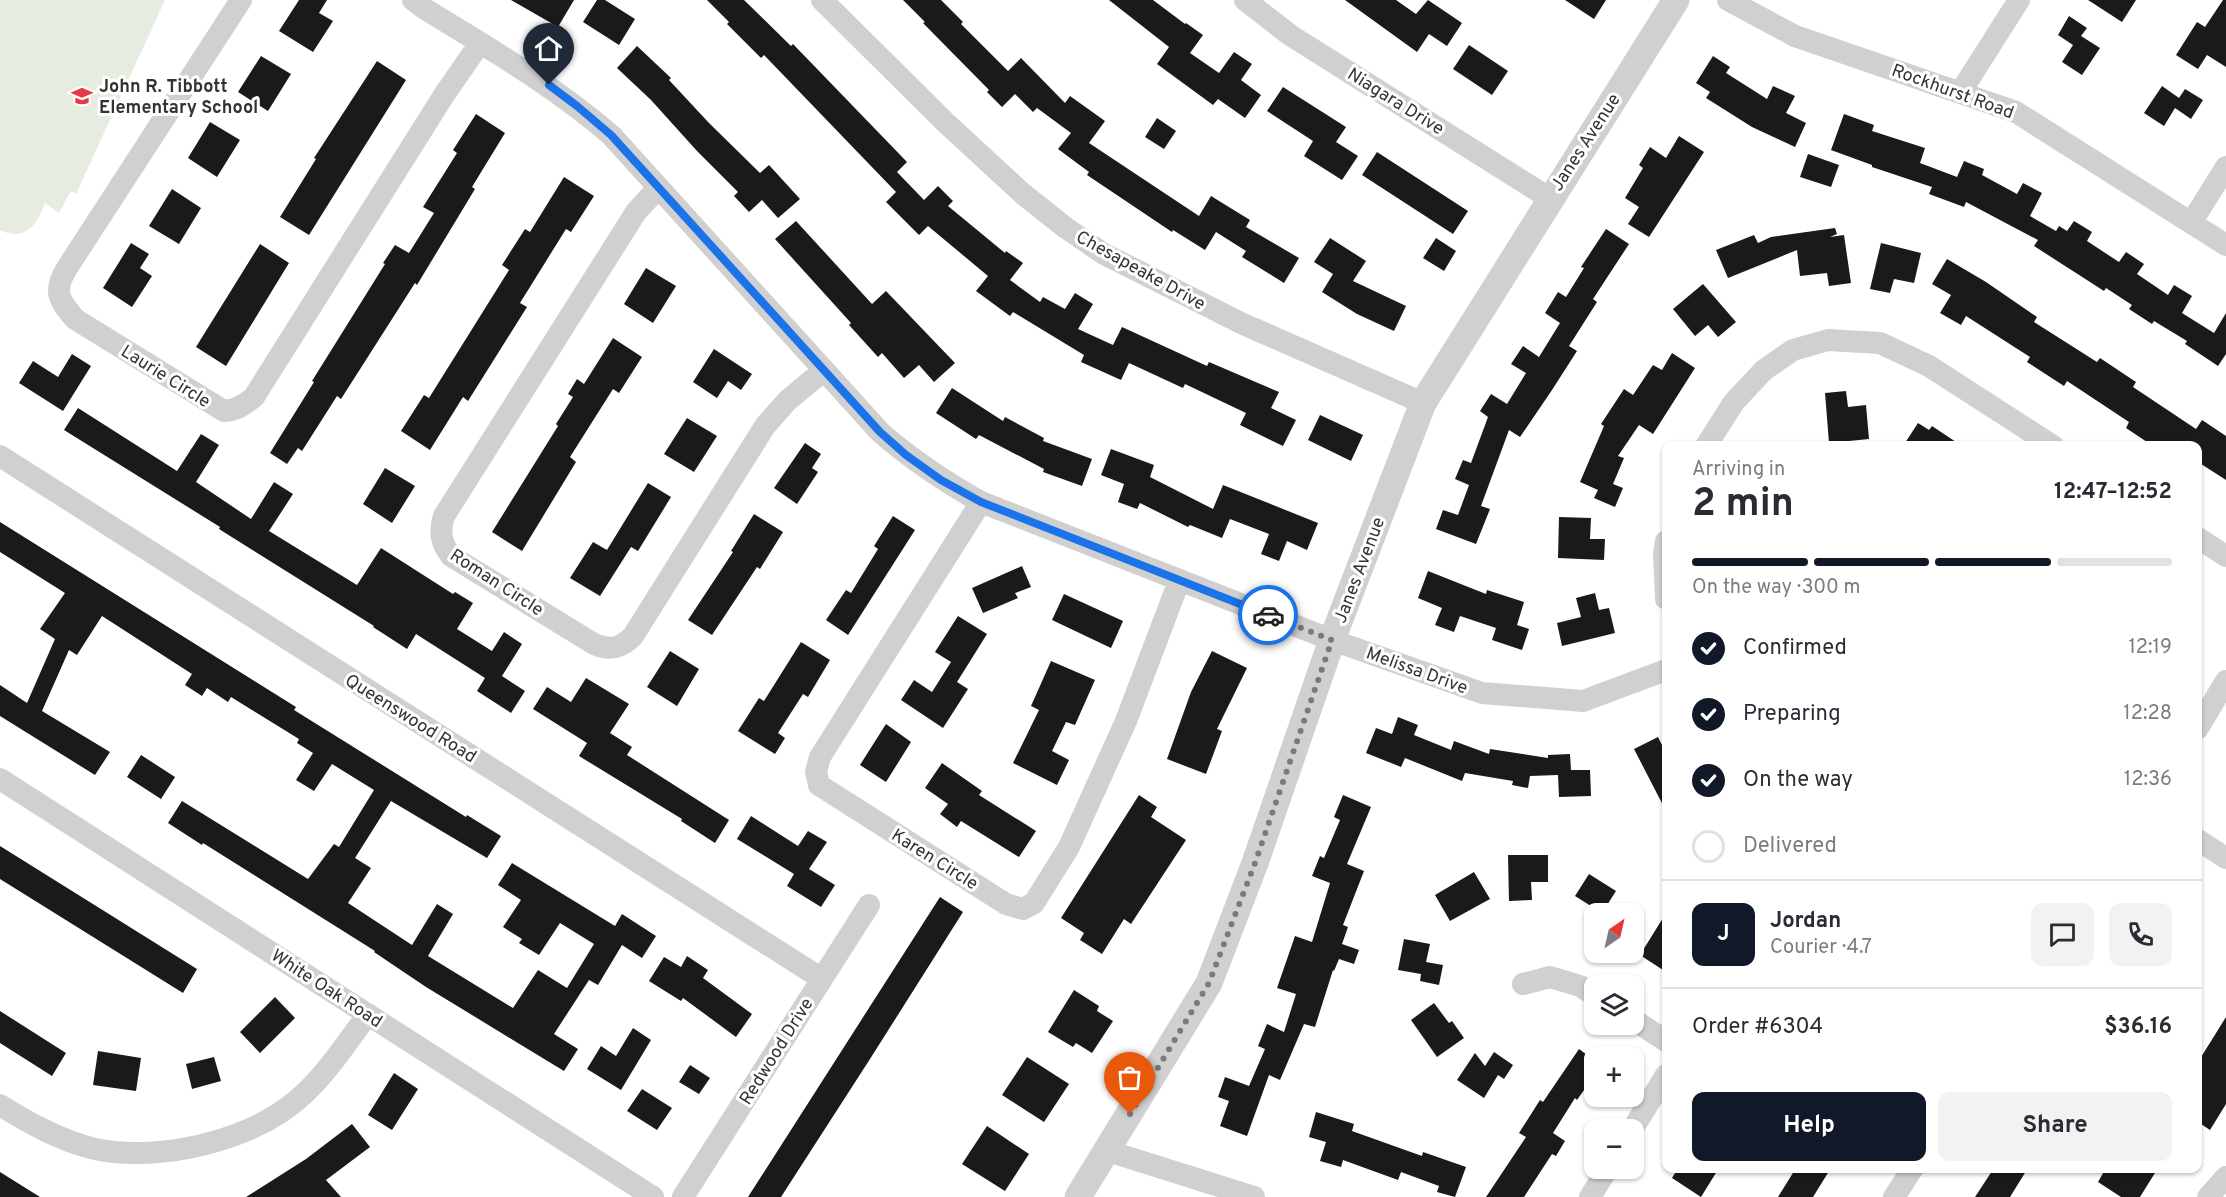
<!DOCTYPE html>
<html lang="en">
<head>
<meta charset="utf-8">
<style>
	body { margin:0; font-family:Overpass,sans-serif; background:#f2f2f3; color:#2b2b33; height:100vh; display:flex; flex-direction:column; font-size:22px; white-space:nowrap }
	* { box-sizing:border-box; margin:0 }
	p { font-size:20px; color:#7c7c81 }
	.icon { flex:none; width:33px; height:33px; fill:none; stroke:currentColor; stroke-width:2; stroke-linecap:round; stroke-linejoin:round }
	.map { position:relative; flex:1; overflow:hidden }
	.drawer { position:absolute; left:1662px; top:441px; width:540px; height:732px; display:flex; flex-direction:column; background:#fff; border-radius:12px; box-shadow:0 2px 4px #0004 }
	.drawer>* { flex:none }
	.needle { width:39px; rotate:34deg }
	.controls { position:absolute; left:1584px; top:903px; display:grid; gap:12px }
	.controls a { display:grid; place-items:center; width:60px; height:60px; border-radius:12px; background:#fff; box-shadow:0 2px 4px #0004; font-size:30px }
	.pin { position:absolute; display:grid; place-items:center; width:51px; height:51px; color:#fff; margin:-62px -26px; border-radius:50% 50% 50% 0; rotate:-45deg; box-shadow:0 0 6px #0007 }
	.pin .icon { rotate:45deg }
	.courier { position:absolute; display:grid; place-items:center; width:60px; height:60px; margin:-30px; border:4px solid #1a73e8; border-radius:50%; background:#fff; color:#222; box-shadow:0 2px 8px #0007 }
	.headline em { font-style:normal; font-weight:700 }
	.headline div { display:flex; flex-direction:column-reverse }
	.headline { display:flex; align-items:center; justify-content:space-between; height:102px; padding:0 30px }
	h1 { font-size:39px; font-weight:700; line-height:45px }
	.bar { display:grid; grid-template-columns:repeat(4,1fr); gap:9px 6px; align-content:center; height:72px; padding:0 30px }
	.bar i { height:8px; border-radius:4px; background:#e1e1e2 }
	.bar .on { background:#111827 }
	.bar p { grid-column:span 4 }
	.line { display:flex; align-items:center; gap:15px; padding:0 30px; border-top:2px solid #e1e1e2 }
	.line div { flex:1 }
	.round { display:grid; place-items:center; flex:none; width:63px; height:63px; border-radius:12px; background:#f2f2f3 }
	ol { padding:0 30px; list-style:none }
	li { display:flex; align-items:center; gap:18px; height:66px }
	li p { margin-inline-start:auto }
	li .icon { padding:6px; border-radius:50%; background:#111827; color:#fff; stroke-width:4 }
	li:last-child { color:#7c7c81 }
	li i { width:33px; height:33px; border:3px solid #e1e1e2; border-radius:50% }
	.action { display:flex; gap:12px; margin-top:auto; padding:12px 30px }
	.action a { flex:1; height:69px; border-radius:12px; background:#111827; color:#fff; font-size:24px; font-weight:700; line-height:69px; text-align:center }
	.action a+a { background:#f2f2f3; color:#2b2b33 }
	.map>svg:first-child { display:block }
</style>
</head>
<body>
<div class="map">
<svg width="2226" height="1197" viewBox="0 0 2226 1197">
	<rect width="100%" height="100%" fill="#fff"/>
	<path fill="#e6ecdf" d="M0,0H165L76,194L71,191L59,213L45,203C37,225 25,242 0,230Z"/>
	<path fill="#1a1a1a" d="M299,0H327L319,13L333,21L313,52L279,31Z
		M511,0H574L558,27Z
		M597,0H605L635,19L619,45L583,22Z
		M707,0H744L791,46L793,44L907,162L897,172L924,200L938,186L953,201L948,206L1005,253L1006,251L1023,263L1010,280L1040,302L1043,297L1065,309L1075,293L1093,304L1078,329L1113,345L1122,327L1207,366L1209,362L1279,392L1271,408L1296,420L1283,446L1240,425L1246,413L1185,384L1183,388L1129,363L1121,380L1081,362L1084,355L1013,312L1010,316L976,291L988,276L928,226L919,235L886,202L896,192L764,55L761,58L727,24L729,22Z
		M903,0H941L963,22L961,24L1008,71L1021,58L1065,103L1070,96L1105,121L1089,143L1199,216L1211,196L1250,220L1246,227L1299,258L1284,283L1242,257L1246,251L1216,232L1205,250L1173,230L1172,232L1087,175L1089,172L1058,149L1071,133L1037,108L1033,112L1015,94L1002,107L987,92L989,90L923,23L925,22Z
		M1109,0H1153L1185,24L1186,23L1203,35L1190,53L1219,73L1234,52L1252,64L1241,80L1261,95L1245,118L1218,99L1213,105L1157,64L1169,47Z
		M1345,0H1396L1416,14L1428,0L1462,23L1447,46L1429,34L1417,52Z
		M1565,0H1606L1594,19Z
		M2088,0H2136L2122,22Z
		M2223,0H2226V67L2207,55L2198,69L2176,55L2197,22L2205,27Z
		M2069,16L2087,28L2081,36L2100,48L2082,75L2062,62L2073,45L2058,35Z
		M1469,45L1508,71L1492,95L1453,69Z
		M637,46L671,78L669,80L709,123L760,173L769,165L800,199L778,218L762,200L749,212L734,196L738,192L697,151L651,100L617,68Z
		M261,56L291,74L268,111L238,92Z
		M1713,56L1730,67L1726,73L1767,99L1773,86L1795,96L1786,113L1806,123L1795,147L1752,127L1706,98L1710,92L1696,83Z
		M377,61L406,80L309,235L280,217L316,159L314,158Z
		M2162,86L2179,98L2185,89L2203,100L2191,119L2175,108L2164,126L2144,113Z
		M1283,87L1346,127L1336,142L1358,156L1342,180L1304,156L1313,141L1267,111Z
		M476,114L505,133L472,187L475,189L417,285L415,283L341,399L337,396L302,451L298,448L287,464L270,453L314,382L312,381L385,264L383,263L395,245L409,253L434,213L423,207L457,153L453,150Z
		M1844,114L1874,125L1872,131L1925,148L1920,163L1957,177L1964,161L1984,169L1982,175L2017,194L2023,183L2042,193L2030,216L2056,231L2059,226L2067,231L2074,221L2092,232L2087,241L2119,262L2126,252L2144,264L2137,274L2168,295L2174,285L2192,296L2182,313L2214,333L2226,313V354L2218,366L2185,344L2187,341L2154,321L2152,324L2129,309L2132,305L2106,288L2104,291L2034,246L2038,240L1966,202L1964,207L1929,194L1932,187L1872,167V165L1831,150Z
		M1157,118L1176,131L1164,149L1145,137Z
		M210,122L240,140L217,177L188,158Z
		M1679,136L1704,152L1649,237L1628,224L1639,207L1625,198L1643,168L1639,165L1650,147L1666,158Z
		M1377,152L1468,211L1453,234L1362,175Z
		M1808,154L1839,165L1831,187L1800,177Z
		M564,177L594,196L571,232L566,229L520,303L527,307L468,401L463,397L430,450L401,431L424,395L429,398L509,270L502,265L525,229L530,232Z
		M172,189L201,208L179,244L149,226Z
		M796,221L872,304L886,291L955,363L934,382L919,365L904,378L882,353L878,357L849,325L851,323L775,239Z
		M1835,228L1837,234L1830,237L1844,235L1851,283L1829,286L1827,273L1800,276L1797,250L1728,278L1716,250L1754,235L1758,243L1771,237Z
		M1606,229L1629,244L1593,299L1597,302L1569,346L1577,351L1552,390L1520,437L1509,430L1481,506L1490,509L1476,544L1436,529L1443,510L1458,515L1469,485L1455,479L1463,460L1471,463L1488,417L1480,411L1491,394L1507,404L1526,373L1511,364L1523,346L1539,357L1560,323L1545,313L1558,292L1566,297L1584,268L1581,267Z
		M1330,238L1366,261L1353,281L1406,306L1394,331L1357,314L1322,292L1333,274L1314,262Z
		M1436,238L1456,251L1444,271L1423,258Z
		M131,243L149,254L140,268L152,276L132,307L103,288Z
		M1881,243L1921,253L1914,283L1894,279L1890,293L1870,289Z
		M260,244L289,263L226,366L196,347Z
		M1947,259L1986,282L2037,317L2034,322L2097,362L2100,358L2136,382L2133,387L2196,429L2202,420L2226,436V480L2198,462V446H2153L2126,428L2129,422L2067,381L2064,386L2027,362L2030,357L1966,316L1961,325L1940,313L1951,295L1932,284Z
		M646,268L676,286L653,323L624,304Z
		M1703,284L1736,322L1718,337L1708,325L1695,336L1673,309Z
		M613,338L642,357L619,393L613,389L570,457L576,462L522,551L492,532L558,426L556,424L573,397L568,394L577,379L584,384Z
		M714,349L752,374L741,390L728,381L717,398L693,382Z
		M1672,353L1695,368L1653,434L1639,425L1618,456L1624,458L1613,484L1623,488L1615,507L1594,498L1598,490L1580,482L1604,426L1601,424L1624,389L1633,395L1653,365L1662,370Z
		M72,354L91,366L63,411L19,383L33,361L58,377Z
		M952,388L1003,421L1005,417L1044,438L1043,441L1092,459L1082,486L1043,472L1044,469L979,435L976,439L936,413Z
		M1846,391L1848,407L1866,405L1869,439L1829,443L1825,393Z
		M78,408L177,471L201,434L219,445L196,482L251,519L274,482L293,494L269,531L357,585L381,548L453,594L455,592L473,603L457,629L492,651L504,632L522,644L502,676L525,691L511,713L477,691L485,678L416,634L407,649L373,627L374,626L219,529L220,527L64,430Z
		M1320,415L1363,435L1351,461L1308,440Z
		M687,418L717,436L694,472L664,454Z
		M1918,423L1929,430L1932,426L1962,446H1903Z
		M805,443L821,454L812,468L818,472L797,504L774,488Z
		M1111,449L1154,465L1150,477L1213,509L1223,485L1318,523L1307,550L1287,541L1279,561L1261,554L1269,534L1230,519L1222,538L1190,525L1188,527L1140,503L1137,509L1118,502L1124,484L1101,475Z
		M385,468L415,486L392,523L363,504Z
		M648,483L671,497L638,551L631,547L600,596L570,578L593,542L607,550Z
		M754,514L783,532L760,569L757,567L712,635L688,620L733,552L731,551Z
		M893,516L915,530L848,635L826,620L846,590L851,593L878,549L874,546Z
		M1559,517L1591,518L1590,539H1605L1604,560L1558,558Z
		M0,522L296,707L294,710L466,817L467,815L501,836L487,858L391,801L355,858L371,868L348,903L412,945L437,904L453,914L428,956L513,1008L538,970L567,988L594,944L560,923L539,955L519,943L522,939L503,927L521,900L498,885L512,863L615,926L622,914L656,936L642,958L622,945L598,985L589,980L554,1034L578,1049L564,1071L426,987L374,952L375,951L203,843L202,845L168,823L182,801L308,879L334,844L339,847L374,790L332,764L314,791L296,780L313,753L297,743L299,739L231,697L228,702L207,688L202,696L185,685L192,674L102,616L77,655L69,650L42,711L110,752L95,775L0,716V685L27,703L55,639L40,629L65,593L0,552Z
		M1022,566L1031,587L1015,593L1018,598L983,613L972,588Z
		M1428,571L1486,594L1487,590L1524,602L1517,625L1529,629L1522,650L1492,640L1496,628L1460,616L1454,632L1435,625L1442,608L1418,598Z
		M1595,593L1599,610L1609,608L1615,633L1562,646L1557,623L1581,617L1576,598Z
		M1064,594L1123,621L1111,648L1052,620Z
		M958,616L987,634L957,682L968,689L943,728L901,700L914,680L932,692L951,662L935,652Z
		M801,642L830,660L808,697L803,694L778,733L785,738L775,754L738,731L759,698L764,701Z
		M670,651L699,669L677,706L647,687Z
		M1212,651L1247,668L1217,729L1222,731L1206,774L1167,759L1191,692Z
		M1051,661L1095,680L1075,725L1066,722L1052,751L1069,760L1057,785L1013,763L1039,710L1031,706Z
		M586,678L629,704L610,733L632,747L627,755L729,820L715,843L681,821L682,819L579,756L587,743L533,709L547,687L571,702Z
		M1398,717L1418,725L1414,735L1451,750L1454,741L1489,754L1490,749L1548,758V755L1570,754L1571,770H1590L1591,796L1559,797L1558,775L1530,776L1528,788L1512,785L1513,781L1465,773L1462,781L1405,758L1401,767L1366,753L1376,728L1392,734Z
		M886,724L911,742L886,782L860,765Z
		M1658,737L1666,753V811L1634,749Z
		M141,755L175,777L161,799L127,777Z
		M942,763L982,791L979,795L1036,831L1019,857L961,821L957,827L940,814L948,804L925,788Z
		M1139,795L1157,807L1151,817L1186,840L1131,924L1124,919L1102,954L1080,940L1084,933L1061,918Z
		M1343,795L1371,807L1347,864L1364,871L1343,925L1348,927L1342,944L1359,950L1354,964L1339,959L1334,971L1333,970L1315,1027L1304,1024L1280,1080L1269,1075L1247,1136L1220,1126L1229,1101L1218,1097L1225,1077L1249,1086L1265,1049L1258,1046L1267,1024L1284,1032L1296,994L1277,988L1295,936L1312,942L1330,883L1312,876L1320,856L1324,858L1340,820L1334,817Z
		M751,816L798,846L808,831L827,842L809,869L835,885L821,907L787,886L794,874L737,839Z
		M0,846L197,969L183,993L0,879Z
		M1508,855H1548V882H1531L1532,900L1509,901Z
		M1474,872L1490,899L1450,921L1435,895Z
		M1589,874L1616,891L1602,913L1575,896Z
		M940,897L963,912L870,1059L781,1197H748Z
		M1666,913V972L1640,955Z
		M1404,939L1430,944L1426,962L1443,965L1439,985L1420,981L1421,974L1398,970Z
		M687,956L708,970L703,978L752,1014L736,1037L683,998L681,1001L649,981L664,957L681,967Z
		M1074,990L1099,1006L1097,1011L1113,1021L1092,1053L1076,1043L1073,1047L1048,1032Z
		M275,997L295,1018L260,1053L240,1032Z
		M1434,1003L1449,1023L1452,1021L1464,1038L1437,1057L1411,1020Z
		M0,1011L66,1053L52,1076L0,1043Z
		M2226,1017V1104L2210,1130L2198,1122V1062Z
		M633,1028L651,1040L621,1090L587,1069L601,1046L616,1056Z
		M1579,1049L1594,1060V1076L1577,1100L1575,1098L1553,1133L1565,1141L1556,1156L1552,1154L1524,1197H1486L1526,1137L1519,1133L1540,1100L1543,1102Z
		M98,1051L141,1058L136,1091L93,1085Z
		M1494,1052L1513,1065L1504,1079L1498,1075L1484,1098L1457,1080L1475,1053L1485,1066Z
		M214,1057L221,1081L192,1089L186,1064Z
		M1027,1057L1069,1084L1044,1122L1002,1095Z
		M690,1065L710,1078L699,1094L679,1082Z
		M394,1073L418,1089L392,1130L368,1115Z
		M642,1089L672,1108L657,1130L627,1111Z
		M1316,1112L1354,1124L1352,1131L1422,1156L1423,1152L1466,1167L1455,1197L1437,1192L1439,1186L1401,1172L1398,1180L1343,1160L1341,1167L1320,1161L1326,1142L1309,1137Z
		M352,1124L370,1147L326,1180L341,1197H246L306,1159Z
		M987,1126L1029,1154L1005,1191L962,1164Z
		M1678,1168H1719L1701,1197L1672,1178Z
		M1796,1168H1831L1813,1197H1778Z
		M1994,1168H2028L2010,1197H1975Z
		M2106,1168H2158L2140,1197H2121L2098,1182Z
		M0,1172L40,1197H0Z"/>
	<g fill="none" stroke-linecap="round" stroke-linejoin="round">
		<path stroke="#d0d0d0" stroke-width="22" d="M241,0L67,268C53,291 58,299 75,319L224,411C237,410 244,405 254,397L444,95L480,43
			M413,0L425,9C490,49 553,85 611,135L880,432C912,460 945,482 981,502L1332,640L1482,693L1583,701L1666,670
			M822,0L945,122L1023,194L1066,228L1104,254L1241,323L1423,403
			M1245,0L1290,35L1549,198
			M1728,0L1795,36L2016,112L2226,245
			M1960,93L2019,0
			M658,188L636,212L444,516C439,532 441,543 451,556L594,644C611,651 621,648 633,636L765,426L787,401L823,371
			M2191,223L2226,167
			M1706,446L1734,402L1764,370L1793,350L1828,340L1880,343L1929,366L2053,446
			M0,456L822,979
			M981,502L820,757L816,772L819,785L1006,904L1023,909L1034,903L1069,847L1126,721L1179,581
			M2198,538L2226,556
			M1666,541L1664,554L1666,599
			M2198,728L2226,681
			M0,779L653,1197
			M2198,840L2226,858
			M1523,984L1550,977L1580,986L1594,995
			M1634,1020L1666,1041
			M0,1105C29,1123 61,1141 95,1149C161,1163 256,1140 305,1093C329,1070 348,1041 368,1014
			M1632,1130L1666,1075
			M1108,1151L1254,1197
			M683,1197L869,905
			M1590,1197L1608,1168
			M1894,1197L1913,1168
			M2208,1197L2226,1177"/>
		<path stroke="#d0d0d0" stroke-width="27" d="M1078,1197L1209,983L1255,863L1332,640L1423,403L1676,0"/>
	</g>
	<g fill="none" stroke-linecap="round" stroke-linejoin="round">
		<path stroke="#7a7a7a" stroke-width="6" stroke-dasharray="0 10.8" d="M1130,1114L1209,983L1255,863L1332,640L1268,615"/>
		<path stroke="#1a73e8" stroke-width="8" d="M549,85L577,106L611,135L880,432L906,455L941,480L981,502L1268,615"/>
	</g>
	<defs>
		<symbol id="school-bare" viewBox="-9 -9 18 18"><path d="M0-5L7-2L0 1L-7-2ZM-4 1L0 2.5L4 1V4Q0 6-4 4Z" fill="#e63946" stroke="#fff" stroke-width="2.5" paint-order="stroke"/></symbol>
	</defs>
	<g fill-rule="evenodd">
		<use href="#school-bare" x="67" y="81" width="30" height="30"/>
	</g>
	<g text-anchor="middle" stroke-width="6" stroke-linejoin="round" paint-order="stroke">
		<g font-size="18" font-weight="bold" fill="#333" stroke="#fff" text-anchor="start">
			<text x="99" y="92">John R. Tibbott<tspan x="99" dy="21">Elementary School</tspan></text>
		</g>
		<g font-size="18" fill="#333" stroke="#fff">
			<text transform="translate(1953 91) rotate(20)" y="6">Rockhurst Road</text>
			<text transform="translate(1396 101) rotate(32)" y="6">Niagara Drive</text>
			<text transform="translate(1585 142) rotate(-57)" y="6">Janes Avenue</text>
			<text transform="translate(1141 270) rotate(29)" y="6">Chesapeake Drive</text>
			<text transform="translate(166 376) rotate(32)" y="6">Laurie Circle</text>
			<text transform="translate(1359 570) rotate(-69)" y="6">Janes Avenue</text>
			<text transform="translate(497 582) rotate(33)" y="6">Roman Circle</text>
			<text transform="translate(1417 670) rotate(20)" y="6">Melissa Drive</text>
			<text transform="translate(411 718) rotate(32)" y="6">Queenswood Road</text>
			<text transform="translate(935 859) rotate(32)" y="6">Karen Circle</text>
			<text transform="translate(327 988) rotate(33)" y="6">White Oak Road</text>
			<text transform="translate(776 1051) rotate(-58)" y="6">Redwood Drive</text>
		</g>
	</g>
</svg>
<div class="controls">
<a><svg class="needle" viewBox="-14 -14 28 28"><path d="M0-13l5 13h-10z" fill="#e53935"/><path d="M0 13l5-13h-10z" fill="#7c7c81"/></svg></a>
<a><svg class="icon" aria-label="layers" viewBox="0 0 24 24"><path d="M12 4l9 5-9 5-9-5zM3 14l9 5 9-5"/></svg></a>
<a>+</a>
<a>−</a>
</div>
<div class="pin" style="left:1130px;top:1114px;background:#ea580c"><svg class="icon" aria-label="bag" viewBox="0 0 24 24"><path d="M5 8h14l-1 12H6zM9 8a3 3 0 0 1 6 0"/></svg></div>
<div class="pin" style="left:549px;top:85px;background:#1f2937"><svg class="icon" aria-label="home" viewBox="0 0 24 24"><path d="M3 11l9-7 9 7M6 9v11h12V9"/></svg></div>
<div class="courier" style="left:1268px;top:615px"><svg class="icon" aria-label="car" viewBox="0 0 24 24"><path d="M5 17H2v-5l4-1 3-4h7l3 4 3 1v5h-3M9 17h6M6 11h13"/><circle cx="7" cy="17" r="2"/><circle cx="17" cy="17" r="2"/></svg></div>
<section class="drawer">
<div class="headline"><div><h1>2 min</h1><p>Arriving in</p></div><em>12:47–12:52</em></div>
<div class="bar"><i class="on"></i><i class="on"></i><i class="on"></i><i></i><p>On the way · 300 m</p></div>
<ol>
<li><svg class="icon" aria-label="check" viewBox="0 0 24 24"><path d="M5 12l5 5 9-10"/></svg>Confirmed<p>12:19</p></li>
<li><svg class="icon" aria-label="check" viewBox="0 0 24 24"><path d="M5 12l5 5 9-10"/></svg>Preparing<p>12:28</p></li>
<li><svg class="icon" aria-label="check" viewBox="0 0 24 24"><path d="M5 12l5 5 9-10"/></svg>On the way<p>12:36</p></li>
<li><i></i>Delivered</li>
</ol>
<div class="line" style="height:108px"><b class="round" style="background:#111827;color:#fff">J</b><div><b>Jordan</b><p>Courier · 4.7</p></div><a class="round"><svg class="icon" aria-label="chat" viewBox="0 0 24 24"><path d="M4 5h16v11H9l-5 4z"/></svg></a><a class="round"><svg class="icon" aria-label="phone" viewBox="0 0 24 24"><path d="M5 4h4l2 5-3 2q2 4 5 5l2-3 5 2v4C11 20 4 13 5 4z"/></svg></a></div>
<div class="line" style="height:78px"><div>Order #6304</div><b>$36.16</b></div>
<div class="action"><a>Help</a><a>Share</a></div>
</section>
</div>
</body>
</html>
